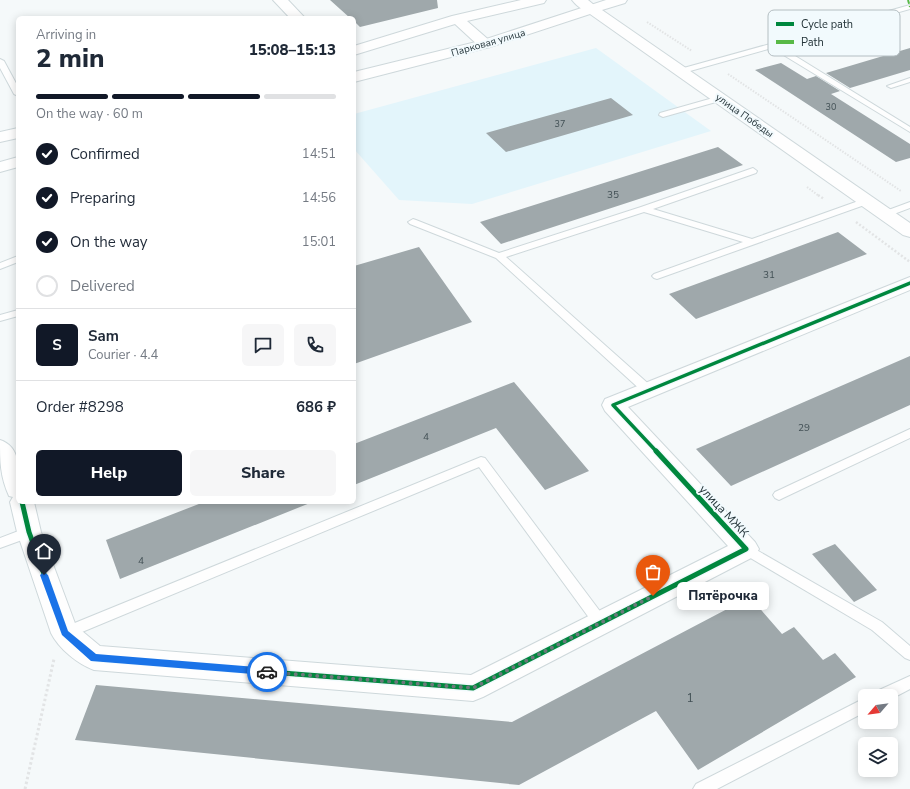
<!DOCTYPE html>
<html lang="en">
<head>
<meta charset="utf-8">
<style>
	body { margin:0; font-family:"Nunito Sans",sans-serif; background:#f6f6f7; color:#1f2937; height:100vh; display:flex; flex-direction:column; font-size:15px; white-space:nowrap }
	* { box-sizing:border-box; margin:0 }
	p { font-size:13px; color:#747a83 }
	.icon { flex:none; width:22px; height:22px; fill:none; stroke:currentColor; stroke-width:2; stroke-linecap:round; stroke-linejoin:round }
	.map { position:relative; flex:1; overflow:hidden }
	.drawer { position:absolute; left:16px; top:16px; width:340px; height:488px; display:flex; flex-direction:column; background:#fff; border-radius:6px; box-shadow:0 2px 10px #0003 }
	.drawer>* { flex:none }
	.needle { width:26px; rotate:242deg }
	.fabs { position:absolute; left:858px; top:689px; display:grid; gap:8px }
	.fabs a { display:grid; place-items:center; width:40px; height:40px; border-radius:6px; background:#fff; box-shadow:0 2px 10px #0003; font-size:20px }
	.pin { position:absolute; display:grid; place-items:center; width:34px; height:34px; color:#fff; margin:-41px -17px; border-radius:50% 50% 50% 0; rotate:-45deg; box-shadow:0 0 4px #0007 }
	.pin .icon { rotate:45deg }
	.courier { position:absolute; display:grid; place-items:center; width:40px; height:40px; margin:-20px; border:3px solid #1a73e8; border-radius:50%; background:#fff; color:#222; box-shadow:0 1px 5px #0007 }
	.bubble { position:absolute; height:28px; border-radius:6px; background:#fff; box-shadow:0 2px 10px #0003; font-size:13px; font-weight:800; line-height:28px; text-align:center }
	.head em { font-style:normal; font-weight:800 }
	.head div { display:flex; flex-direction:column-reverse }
	.head { display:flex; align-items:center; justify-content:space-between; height:68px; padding:0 20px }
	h1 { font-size:26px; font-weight:800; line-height:30px }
	.bar { display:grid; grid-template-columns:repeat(4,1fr); gap:6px 4px; align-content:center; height:48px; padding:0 20px }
	.bar i { height:5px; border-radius:3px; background:#e0e1e3 }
	.bar .on { background:#111827 }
	.bar p { grid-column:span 4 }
	.line { display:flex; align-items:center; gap:10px; padding:0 20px; border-top:1px solid #e0e1e3 }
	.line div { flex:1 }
	.round { display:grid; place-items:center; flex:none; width:42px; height:42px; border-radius:6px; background:#f6f6f7 }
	ol { padding:0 20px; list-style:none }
	li { display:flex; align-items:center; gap:12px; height:44px }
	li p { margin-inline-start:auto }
	li .icon { padding:4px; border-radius:50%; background:#111827; color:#fff; stroke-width:4 }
	li:last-child { color:#747a83 }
	li i { width:22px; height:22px; border:2px solid #e0e1e3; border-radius:50% }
	.button { display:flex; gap:8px; margin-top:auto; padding:8px 20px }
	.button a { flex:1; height:46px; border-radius:6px; background:#111827; color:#fff; font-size:16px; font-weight:800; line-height:46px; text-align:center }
	.button a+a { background:#f6f6f7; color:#1f2937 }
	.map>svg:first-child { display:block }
</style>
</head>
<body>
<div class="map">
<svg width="910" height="789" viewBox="0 0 910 789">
	<rect width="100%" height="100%" fill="#f5f9fa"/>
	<path fill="#e3f5fb" d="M596,48L711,131L472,204L399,200L354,149V114Z"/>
	<path fill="#9fa8ab" d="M330,0H437L438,8L360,27L354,21V18H350Z
		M910,48V70L850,88L826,73Z
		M781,63L807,79L816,76L840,91L831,94L910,144V158L896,162L755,70Z
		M611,98L633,115L506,152L486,133Z
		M718,147L743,165L501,244L480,222Z
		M838,232L867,254L696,319L669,294Z
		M419,247L472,322L354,364V266Z
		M910,356V405L731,486L696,449Z
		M514,382L589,471L545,490L496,428L354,485V444Z
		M204,502L310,503L120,579L106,540Z
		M835,544L877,590L854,602L812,554Z
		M750,597L782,634L794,627L823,660L835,653L856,677L698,770L656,711L519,785L75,740L96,685L512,722Z"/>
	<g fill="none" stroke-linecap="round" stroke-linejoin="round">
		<defs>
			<path id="lane" d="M910,5V9L779,46L910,127V132L772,48L683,73L679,71L680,69Z
				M0,59L4,61L18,87V96L14,94L0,68Z
				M910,78V82L891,88L887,86Z
				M720,96L724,98L723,100L663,117L659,115L660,113Z
				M753,168L757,171L756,173L653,209L752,239L864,199L867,198L871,201L870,203L657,279L654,278L652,276L654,274L743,242L644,212L506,257L652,387L653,390L652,393H644L496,258L410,224L408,222L413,219L416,220L499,253L641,207Z
				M910,202V208L886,217L881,214L883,212Z
				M18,256V262L0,269V263Z
				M18,310V316L0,321V315Z
				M910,429V438L783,498L779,500L775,498L773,495L775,492Z
				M481,457L485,458L605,618L607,622L605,626L600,628L595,626L479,467L70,637L65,639L60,637L58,633L60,629Z
				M29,527L33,528L35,532L33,536L0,548V538Z
				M746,544L882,622L910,646V660L905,658L872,630L742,553L740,549L742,545Z
				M910,676V689L891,699V696H875L877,691Z
				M865,698V712L717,789H693L696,784Z"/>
			<path id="street" d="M273,0H288L305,18H290Z
				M521,0H546L544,3L467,21L490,41L492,44L490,47L485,48L480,47L455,24L354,55V46L452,16Z
				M572,0H588L600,10L598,13C589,15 578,8 572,0Z
				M18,128V138L0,142V132Z
				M910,277V290L628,407L755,542L759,549L755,556L483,697L473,701L94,670C78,664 59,649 51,633L17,532L10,502L13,497L9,496C0,476 0,461 0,440C25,448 18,481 18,502H34L41,532L76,626L100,646L471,675L728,546L605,411L602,405L605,399Z"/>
			<path id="secondary" d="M606,0H627L625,3L602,10L910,223V237L903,235L590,14L490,47L354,82V72L480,41Z
				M18,157V167L0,172V162Z"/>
		</defs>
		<use href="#lane" stroke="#ced8db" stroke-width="2"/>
		<use href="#street" stroke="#ced8db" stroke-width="2"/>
		<use href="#secondary" stroke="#ced8db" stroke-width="2"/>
		<path stroke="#e2e4e5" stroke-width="2" stroke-dasharray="1.5 1.5" stroke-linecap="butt" d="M647,22L692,51
			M728,74L901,191
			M807,187L819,196"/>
		<path stroke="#e2e4e5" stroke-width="2.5" stroke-dasharray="2 2" stroke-linecap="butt" d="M818,195L824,199
			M856,222L910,262"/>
		<path stroke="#e2e4e5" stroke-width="3" stroke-dasharray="2.5 2.5" stroke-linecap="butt" d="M25,789L54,659"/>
		<use href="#lane" fill="#fefefe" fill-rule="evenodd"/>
		<use href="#street" fill="#fefefe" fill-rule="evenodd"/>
		<use href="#secondary" fill="#fefefe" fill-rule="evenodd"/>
		<path stroke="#58b947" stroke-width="2" stroke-dasharray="4 2" stroke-linecap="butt" d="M908,0L910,7"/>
		<defs>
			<path id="cycleway-far1" d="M657,452L613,405L910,283"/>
			<path id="cycleway" d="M22,502L29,532L65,633L94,658L473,688L746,549L656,451"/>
		</defs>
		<use href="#cycleway-far1" stroke="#f2fafd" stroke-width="6"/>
		<use href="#cycleway" stroke="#f2fafd" stroke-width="8"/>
		<use href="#cycleway-far1" stroke="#00873e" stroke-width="3.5"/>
		<use href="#cycleway" stroke="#00873e" stroke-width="5"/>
	</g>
	<path fill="#1a73e8" d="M44,572L48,575L68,631L96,654L267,668L271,672L267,675L91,661L62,635L40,575Z"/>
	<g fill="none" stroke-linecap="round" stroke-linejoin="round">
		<path stroke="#6c787c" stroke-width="4" stroke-dasharray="0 7.2" d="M267,672L473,688L653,596"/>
	</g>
	<g text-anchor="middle" stroke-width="4" stroke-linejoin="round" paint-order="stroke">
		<g font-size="9" fill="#425055">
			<text x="831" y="110">30</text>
			<text x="560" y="127">37</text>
		</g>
		<g font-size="10" fill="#233338" stroke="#f2fafd">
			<text transform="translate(488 42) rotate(-16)" y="4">Парковая улица</text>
			<text transform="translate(745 115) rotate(35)" y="4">улица Победы</text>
		</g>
		<g font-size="10" fill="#425055">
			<text x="613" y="198">35</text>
			<text x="769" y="278">31</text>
			<text x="804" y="431">29</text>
			<text x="426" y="440">4</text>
			<text x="141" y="564">4</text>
		</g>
		<g font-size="12" fill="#233338" stroke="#f2fafd">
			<text transform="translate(724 511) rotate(47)" y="4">улица МЖК</text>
		</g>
		<g font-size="12" fill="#425055">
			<text x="690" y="702">1</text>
		</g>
	</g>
	<rect x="768" y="10" width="132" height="46" rx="6" fill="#f2fafd" stroke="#b4bec2" stroke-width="1"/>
	<rect x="776" y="22" width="18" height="4" fill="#00873e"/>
	<rect x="776" y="40" width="18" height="4" fill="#58b947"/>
	<g font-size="11" fill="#233338">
		<text x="801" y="28">Cycle path</text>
		<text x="801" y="46">Path</text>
	</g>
</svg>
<div class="fabs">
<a><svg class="needle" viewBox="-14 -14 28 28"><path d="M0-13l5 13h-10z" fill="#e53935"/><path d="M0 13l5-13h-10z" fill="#747a83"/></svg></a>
<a><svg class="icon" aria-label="layers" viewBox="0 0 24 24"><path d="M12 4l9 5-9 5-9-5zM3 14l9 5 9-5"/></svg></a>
</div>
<div class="pin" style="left:653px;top:596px;background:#ea580c"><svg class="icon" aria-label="bag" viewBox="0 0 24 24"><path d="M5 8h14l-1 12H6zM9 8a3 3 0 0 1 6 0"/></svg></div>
<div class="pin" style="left:44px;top:575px;background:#1f2937"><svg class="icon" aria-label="home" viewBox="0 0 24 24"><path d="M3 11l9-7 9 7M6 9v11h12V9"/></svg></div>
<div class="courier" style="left:267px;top:672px"><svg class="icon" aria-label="car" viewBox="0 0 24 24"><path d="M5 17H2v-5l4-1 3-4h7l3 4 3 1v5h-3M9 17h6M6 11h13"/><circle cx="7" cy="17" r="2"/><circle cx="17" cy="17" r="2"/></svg></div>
<div class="bubble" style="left:677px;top:582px;width:92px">Пятёрочка</div>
<section class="drawer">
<div class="head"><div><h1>2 min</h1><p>Arriving in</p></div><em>15:08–15:13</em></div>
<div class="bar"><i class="on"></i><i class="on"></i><i class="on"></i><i></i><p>On the way · 60 m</p></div>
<ol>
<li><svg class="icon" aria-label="check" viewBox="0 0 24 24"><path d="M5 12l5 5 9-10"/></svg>Confirmed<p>14:51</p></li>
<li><svg class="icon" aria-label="check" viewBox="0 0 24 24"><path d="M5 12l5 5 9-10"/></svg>Preparing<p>14:56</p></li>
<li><svg class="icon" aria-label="check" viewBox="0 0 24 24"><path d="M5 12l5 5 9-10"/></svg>On the way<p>15:01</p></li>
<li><i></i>Delivered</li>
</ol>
<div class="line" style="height:72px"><b class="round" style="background:#111827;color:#fff">S</b><div><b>Sam</b><p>Courier · 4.4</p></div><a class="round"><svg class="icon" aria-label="chat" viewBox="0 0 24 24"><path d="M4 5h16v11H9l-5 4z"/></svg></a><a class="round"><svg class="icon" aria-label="phone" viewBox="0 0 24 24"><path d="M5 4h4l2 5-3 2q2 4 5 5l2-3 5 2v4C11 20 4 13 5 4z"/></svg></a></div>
<div class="line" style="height:52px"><div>Order #8298</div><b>686 ₽</b></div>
<div class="button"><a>Help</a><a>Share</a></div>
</section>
</div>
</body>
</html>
